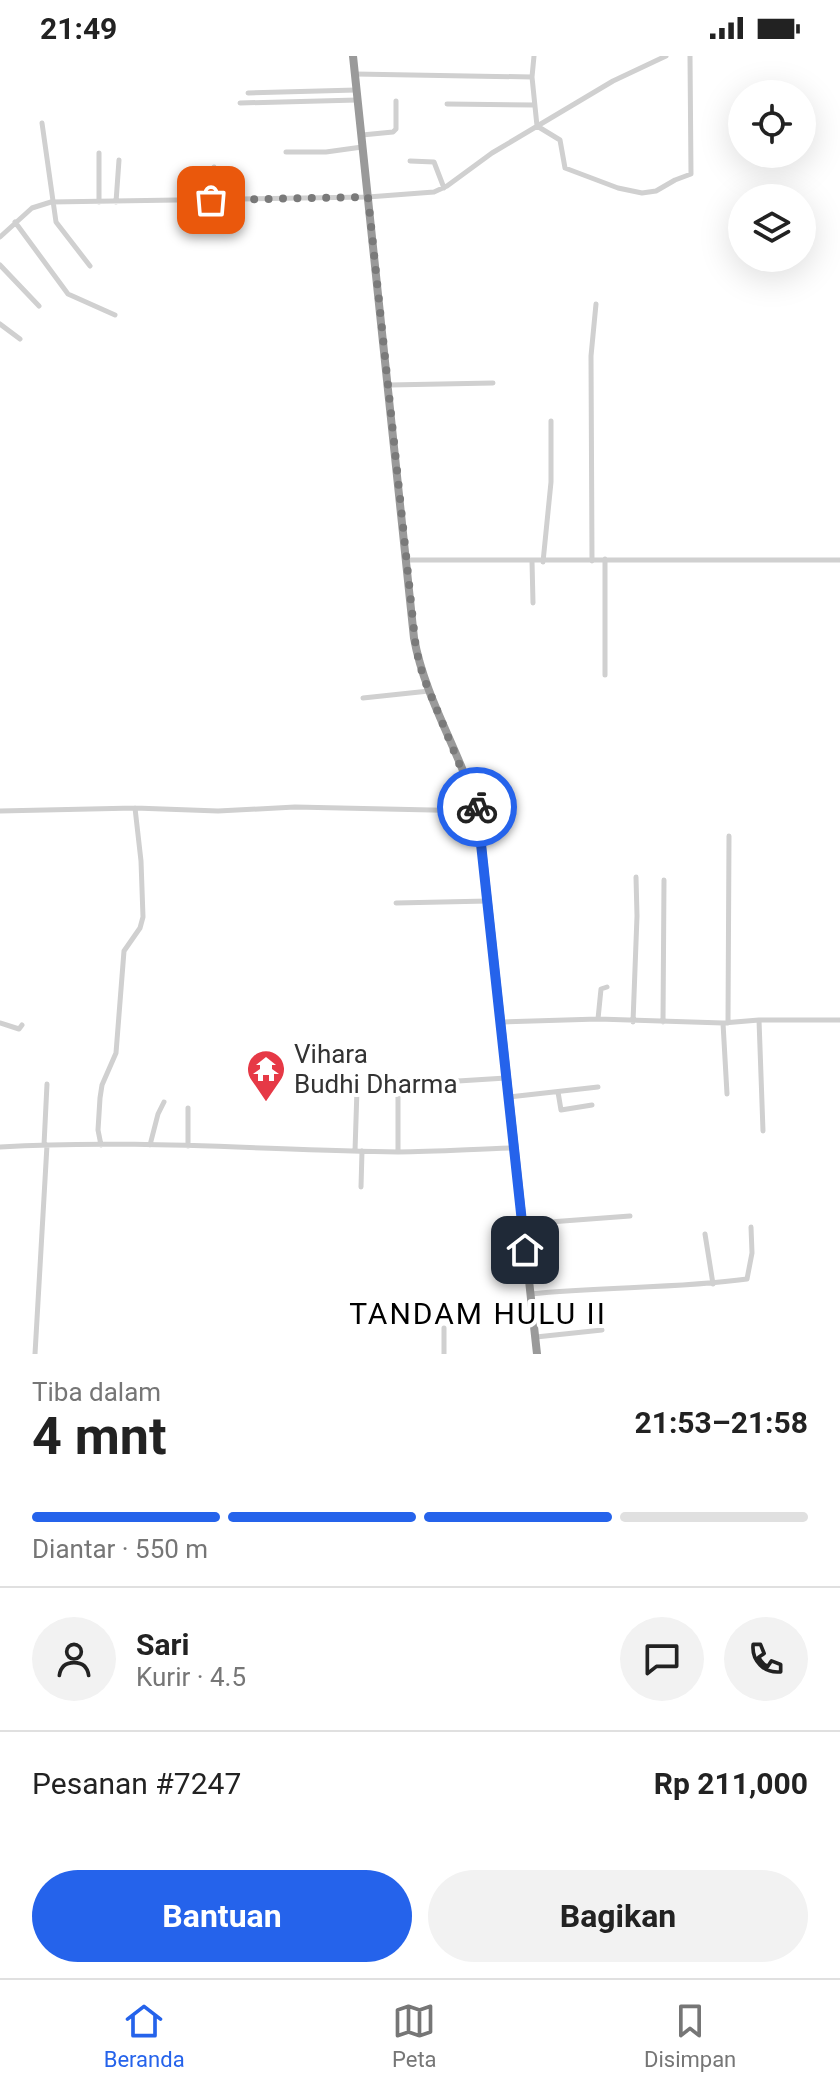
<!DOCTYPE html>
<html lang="id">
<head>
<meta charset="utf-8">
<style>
	body { margin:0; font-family:Roboto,sans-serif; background:#f2f2f2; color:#222; height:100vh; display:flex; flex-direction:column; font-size:30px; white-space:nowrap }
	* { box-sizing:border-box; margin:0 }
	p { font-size:26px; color:#767676 }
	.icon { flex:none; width:44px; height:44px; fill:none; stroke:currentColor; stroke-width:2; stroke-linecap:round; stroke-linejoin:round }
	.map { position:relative; height:1298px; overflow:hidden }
	.drawer { display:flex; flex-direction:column; background:#fff; flex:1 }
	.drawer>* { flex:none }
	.tools { position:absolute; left:728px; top:24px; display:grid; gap:16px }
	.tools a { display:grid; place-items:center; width:88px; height:88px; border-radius:50%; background:#fff; box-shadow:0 8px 32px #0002; font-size:40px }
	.pin { position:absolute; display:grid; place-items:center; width:68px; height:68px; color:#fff; margin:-34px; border-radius:16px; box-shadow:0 4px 12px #0006 }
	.courier { position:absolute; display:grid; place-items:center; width:80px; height:80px; margin:-40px; border:6px solid #2563eb; border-radius:50%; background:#fff; color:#222; box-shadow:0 2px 10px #0007 }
	.summary em { font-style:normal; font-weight:700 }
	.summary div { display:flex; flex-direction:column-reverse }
	.summary { display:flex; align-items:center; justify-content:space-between; height:136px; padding:0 32px }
	h1 { font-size:52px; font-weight:700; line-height:60px }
	.bar { display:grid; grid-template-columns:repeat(4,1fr); gap:12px 8px; align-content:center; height:96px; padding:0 32px }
	.bar i { height:10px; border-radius:6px; background:#e0e0e0 }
	.bar .selected { background:#2563eb }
	.bar p { grid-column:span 4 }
	.line { display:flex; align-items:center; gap:20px; padding:0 32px; border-top:2px solid #e0e0e0 }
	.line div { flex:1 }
	.round { display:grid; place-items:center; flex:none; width:84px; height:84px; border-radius:42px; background:#f2f2f2 }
	.button { display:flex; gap:16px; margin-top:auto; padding:16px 32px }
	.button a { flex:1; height:92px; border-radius:48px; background:#2563eb; color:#fff; font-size:32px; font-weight:700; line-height:92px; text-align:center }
	.button a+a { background:#f2f2f2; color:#222 }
	.status { display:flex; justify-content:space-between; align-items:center; height:56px; padding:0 40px; background:#fff; direction:ltr }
	.status svg { height:22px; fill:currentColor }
	.menu { display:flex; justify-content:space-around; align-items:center; height:112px; border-top:2px solid #e0e0e0; background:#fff; font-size:22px; color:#767676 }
	.menu a { display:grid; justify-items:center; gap:4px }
	.menu .selected { color:#2563eb }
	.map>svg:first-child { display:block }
</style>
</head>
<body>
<div class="status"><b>21:49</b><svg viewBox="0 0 49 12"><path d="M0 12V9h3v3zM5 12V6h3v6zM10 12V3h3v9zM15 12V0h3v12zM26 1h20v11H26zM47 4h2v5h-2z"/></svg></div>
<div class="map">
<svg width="840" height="1298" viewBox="0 0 840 1298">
	<rect width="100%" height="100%" fill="#fff"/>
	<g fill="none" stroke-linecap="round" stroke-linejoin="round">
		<path stroke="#d0d0d0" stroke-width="5" d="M534,0L532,21L537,70L560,84L565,112L618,132L642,137L656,135L675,124L691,118L690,0
			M355,18L532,21
			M248,37L356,34
			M240,47L357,44
			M447,48L534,49
			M42,67L56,166L90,210
			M362,79L393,76L396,73V45
			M286,96H326L362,91
			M99,97V146
			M410,105L434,106L444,132
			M214,111L216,144
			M116,146L119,104
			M15,166L68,238L115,259
			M0,181L32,152L51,146L368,141L434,136L447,130L492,97L613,25L666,0
			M0,209L39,250
			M0,268L20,283
			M389,329L493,327
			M406,504H840
			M532,505L533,547
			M592,505L591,300L596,248
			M543,506L551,426V365
			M605,619V503
			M363,642L429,635
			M0,755L135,752L218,755L295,751L477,755
			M396,847L488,845
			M598,963L601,933L607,931
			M759,964L763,1075
			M501,966L598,963L723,967L759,964H840
			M633,966L637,860L636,821
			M663,966L664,824
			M0,967L19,973L22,969
			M723,967L727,1038
			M728,967L729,780
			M458,1025L506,1022
			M558,1036L561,1054L592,1049
			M509,1041L598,1031
			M188,1052V1090
			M44,1089L47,1028
			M101,1089L98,1074L100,1042L102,1029L116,997L124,895L140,872L143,861L141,805L135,752
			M150,1089L158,1058L164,1046
			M0,1091C132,1083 265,1094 398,1096C436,1096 475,1093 514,1092
			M355,1095L357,1033
			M398,1096V1024
			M361,1131L362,1095
			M523,1168L630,1160
			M705,1178L713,1228
			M530,1238C603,1230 675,1233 747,1223L752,1197L751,1171
			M444,1272V1298
			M536,1281L602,1274
			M35,1298L47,1089"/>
		<path stroke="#9a9a9a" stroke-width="8" d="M353,0L414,582C425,643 460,696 478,755L537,1298"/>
	</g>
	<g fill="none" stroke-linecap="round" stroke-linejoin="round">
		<path stroke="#7a7a7a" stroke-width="8" stroke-dasharray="0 14.4" d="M211,144L368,141L416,593L423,620L477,751"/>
		<path stroke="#2563eb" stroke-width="10" d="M477,751L525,1194"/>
	</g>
	<defs>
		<symbol id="temple-pin" viewBox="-11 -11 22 30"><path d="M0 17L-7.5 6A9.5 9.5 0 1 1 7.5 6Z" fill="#e63946" stroke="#fff"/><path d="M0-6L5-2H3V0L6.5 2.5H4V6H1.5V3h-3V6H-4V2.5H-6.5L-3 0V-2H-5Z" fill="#fff"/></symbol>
	</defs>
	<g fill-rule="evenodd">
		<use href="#temple-pin" x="244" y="991" width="44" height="60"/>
	</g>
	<g text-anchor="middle" stroke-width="8" stroke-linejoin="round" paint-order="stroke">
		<g font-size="26" fill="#333" stroke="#fff" text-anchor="start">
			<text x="294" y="1007">Vihara<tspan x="294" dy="30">Budhi Dharma</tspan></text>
		</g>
		<g font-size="30" letter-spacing="2" fill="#000" stroke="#fff">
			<text x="478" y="1268">TANDAM HULU II</text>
		</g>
	</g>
</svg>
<div class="tools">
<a><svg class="icon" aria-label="locate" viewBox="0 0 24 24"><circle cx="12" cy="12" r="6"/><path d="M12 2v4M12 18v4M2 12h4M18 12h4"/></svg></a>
<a><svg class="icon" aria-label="layers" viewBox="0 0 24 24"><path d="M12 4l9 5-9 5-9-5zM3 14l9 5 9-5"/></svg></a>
</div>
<div class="pin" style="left:211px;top:144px;background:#ea580c"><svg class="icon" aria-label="bag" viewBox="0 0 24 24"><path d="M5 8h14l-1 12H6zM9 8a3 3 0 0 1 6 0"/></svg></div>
<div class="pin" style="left:525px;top:1194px;background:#1f2937"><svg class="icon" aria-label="home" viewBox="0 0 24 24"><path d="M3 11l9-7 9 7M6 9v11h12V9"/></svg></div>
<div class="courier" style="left:477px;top:751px"><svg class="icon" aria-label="bike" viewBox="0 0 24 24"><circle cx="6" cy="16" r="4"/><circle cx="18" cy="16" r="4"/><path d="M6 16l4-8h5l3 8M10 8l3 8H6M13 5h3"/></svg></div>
</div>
<section class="drawer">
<div class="summary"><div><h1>4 mnt</h1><p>Tiba dalam</p></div><em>21:53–21:58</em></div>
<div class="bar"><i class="selected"></i><i class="selected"></i><i class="selected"></i><i></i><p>Diantar · 550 m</p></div>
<div class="line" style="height:144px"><a class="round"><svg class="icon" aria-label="person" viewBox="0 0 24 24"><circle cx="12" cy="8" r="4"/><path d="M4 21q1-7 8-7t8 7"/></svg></a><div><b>Sari</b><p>Kurir · 4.5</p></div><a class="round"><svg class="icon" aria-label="chat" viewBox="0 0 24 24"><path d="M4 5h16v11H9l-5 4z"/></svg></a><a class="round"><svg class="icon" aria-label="phone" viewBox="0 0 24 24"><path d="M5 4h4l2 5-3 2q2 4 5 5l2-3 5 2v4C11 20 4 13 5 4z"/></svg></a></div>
<div class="line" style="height:104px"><div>Pesanan #7247</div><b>Rp 211,000</b></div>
<div class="button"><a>Bantuan</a><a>Bagikan</a></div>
</section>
<nav class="menu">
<a class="selected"><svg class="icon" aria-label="home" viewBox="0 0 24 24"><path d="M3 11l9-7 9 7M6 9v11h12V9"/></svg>Beranda</a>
<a><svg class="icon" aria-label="map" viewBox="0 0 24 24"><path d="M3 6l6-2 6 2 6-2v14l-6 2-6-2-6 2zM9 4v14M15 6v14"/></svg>Peta</a>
<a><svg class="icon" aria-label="saved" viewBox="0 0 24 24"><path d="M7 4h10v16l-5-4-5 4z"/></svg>Disimpan</a>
</nav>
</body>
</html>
